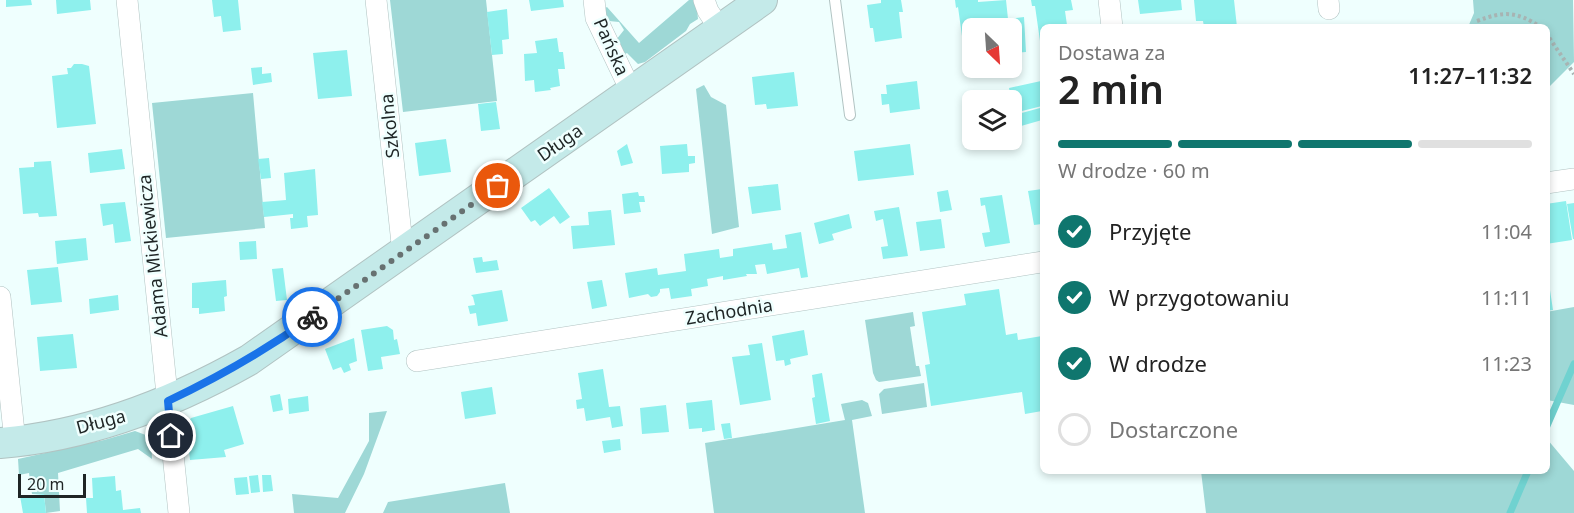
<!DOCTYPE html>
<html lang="pl">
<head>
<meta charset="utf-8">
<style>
	body { margin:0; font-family:"Noto Sans",sans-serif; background:#f2f2f2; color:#222; height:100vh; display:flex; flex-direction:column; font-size:22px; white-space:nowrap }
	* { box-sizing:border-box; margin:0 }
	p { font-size:20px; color:#767676 }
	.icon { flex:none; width:33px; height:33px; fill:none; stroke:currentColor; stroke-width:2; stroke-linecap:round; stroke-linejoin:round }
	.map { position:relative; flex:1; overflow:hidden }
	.panel { position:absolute; left:1040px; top:24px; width:510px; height:450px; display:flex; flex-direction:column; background:#fff; border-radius:9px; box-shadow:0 3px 9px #0003 }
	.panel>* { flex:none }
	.needle { width:39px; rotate:155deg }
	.tools { position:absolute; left:962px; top:18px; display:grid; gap:12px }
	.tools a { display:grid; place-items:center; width:60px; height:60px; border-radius:9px; background:#fff; box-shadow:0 3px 9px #0003; font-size:30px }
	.scale { position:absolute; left:18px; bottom:15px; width:68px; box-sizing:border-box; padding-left:6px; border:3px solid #1e2525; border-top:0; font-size:16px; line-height:21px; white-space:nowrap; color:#1e2525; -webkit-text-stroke:4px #effffe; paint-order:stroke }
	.pin { position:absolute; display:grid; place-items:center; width:51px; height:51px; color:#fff; margin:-26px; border:3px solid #fff; border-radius:50%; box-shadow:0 2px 6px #0007 }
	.courier { position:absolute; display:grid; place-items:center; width:60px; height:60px; margin:-30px; border:4px solid #1a73e8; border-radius:50%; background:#fff; color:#222; box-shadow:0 2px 8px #0007 }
	.overview em { font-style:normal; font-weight:600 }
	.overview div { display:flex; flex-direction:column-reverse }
	.overview { display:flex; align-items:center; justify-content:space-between; height:102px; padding:0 18px }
	h1 { font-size:39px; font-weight:600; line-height:45px }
	.bar { display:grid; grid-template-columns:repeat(4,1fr); gap:9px 6px; align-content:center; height:72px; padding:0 18px }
	.bar i { height:8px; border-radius:4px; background:#e0e0e0 }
	.bar .selected { background:#0f766e }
	.bar p { grid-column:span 4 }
	ol { padding:0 18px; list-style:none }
	li { display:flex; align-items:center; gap:18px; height:66px }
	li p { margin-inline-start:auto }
	li .icon { padding:6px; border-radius:50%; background:#0f766e; color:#fff; stroke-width:4 }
	li:last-child { color:#767676 }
	li i { width:33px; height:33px; border:3px solid #e0e0e0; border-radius:50% }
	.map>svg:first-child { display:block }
</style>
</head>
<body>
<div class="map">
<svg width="1574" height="513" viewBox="0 0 1574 513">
	<rect width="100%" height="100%" fill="#effffe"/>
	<path fill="#9ed8d6" d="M390,0H486L497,101L403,112Z
		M689,0H696L698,19L690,24L686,31L645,62L638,64L627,53L621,56L616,40L624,30L619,22L609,21L603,9L607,7L639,43Z
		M1473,0H1573L1574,62L1549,87L1546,66V27H1468L1474,13Z
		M704,85L711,97L726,105L739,227L712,234L696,89Z
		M253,93L265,228L166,238L152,103Z
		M1574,307V405L1547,400L1546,312Z
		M913,312L915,326L910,327L916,366H919L921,376L879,382L876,380L873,373L865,320Z
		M924,383L927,407L882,414L879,394L884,389Z
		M862,400L868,403L872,416L852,420L865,513H714L705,443L845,420L841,404Z
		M387,411L364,474L345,513H294L292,494L338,498L369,441V413Z
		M135,431L151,437L152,459L138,449L58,473L60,511L46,513L44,494H32L29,473L19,475L18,459L104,440Z
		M1547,439L1574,471V513H1206L1201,471H1546Z
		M505,483L510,513H383L388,502Z"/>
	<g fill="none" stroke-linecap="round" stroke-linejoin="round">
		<path stroke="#70d2d0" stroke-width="7" d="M1546,428L1574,364
			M1510,513L1528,471"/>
	</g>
	<path fill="#8ef0ed" d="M6,0H31L32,5L6,7Z
		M56,0H90L91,10L57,14Z
		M212,0H238L241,30L223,32L221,16L214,17Z
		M529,0H563L564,7L531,11Z
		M881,0H901L903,12H899L902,38L875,42L873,28H870L867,5L881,3Z
		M955,0H978V2L1006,0L1008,19L1024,17L1026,52L1011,53V28H972V64L966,65L958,7L956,8Z
		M1031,0H1071L1073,10L1065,11L1067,25L1076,24L1077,27H1042L1041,48L1035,6H1032Z
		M1138,0H1181L1182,10L1140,14Z
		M1194,0H1234L1237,27H1204L1203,21H1196Z
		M507,9L509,39L502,40L503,54L492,55L487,12Z
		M557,38L559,52H563L565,69H558L560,86L550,88L551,90L535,92L534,80L525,81L524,54L537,53L535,41Z
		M347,50L352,96L318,99L313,53Z
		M74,64H82L89,66L96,124L57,128L52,76L68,74L67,68H71Z
		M262,67V74L271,73L272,82L253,85L251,68Z
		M794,72L798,106L767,109L766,104L755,105L752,77Z
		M1040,78H1042V106L1014,113L1009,88L1041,81Z
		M917,81L920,109L890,113L889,104L882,105L881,94H887L886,85Z
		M496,102L500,129L481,131L478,104Z
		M1040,108L1042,120L1021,126L1018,114Z
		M446,139L451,172L419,176L415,143Z
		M627,144L633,163L621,166L617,151Z
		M687,144L688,156H695V163L689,164V172L662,174L660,146Z
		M910,144L914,175L858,181L854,151Z
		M122,149L125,169L90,173L88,153Z
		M269,158L271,178L261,179L258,159Z
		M51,161L57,216L39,217L38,213L23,214L19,168L34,167V162Z
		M315,169L318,215L307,216L308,227L291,229L290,218H293V214L264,217L262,202L286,200L284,173Z
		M778,184L781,210L752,214L748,187Z
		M549,188L570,217L560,224L554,216L540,226L535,220L531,222L521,208Z
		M1042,189V224L1034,225L1028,191Z
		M948,190L952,210L940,212L937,192Z
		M638,192L639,196H644L645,202H639L641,212L624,214L622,194Z
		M1002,195L1010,243L985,247L982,233L990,232L985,205L981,206L980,198Z
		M1566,201L1572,240L1546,244V204Z
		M125,202L131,241L115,243L113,224L103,226L100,204Z
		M1574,203V239H1573L1567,204Z
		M899,207L908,256L883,259L881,247L888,246L883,219L876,221L874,211Z
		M611,210L615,245L573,249L571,226L589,225L588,212Z
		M849,214L852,228L832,234L834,240L819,244L814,223Z
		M941,219L945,248L920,251L916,222Z
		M801,232L808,277L801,278L799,268L767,274L765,264L755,265L757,274H746L747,276L723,280V276L707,279L708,286L691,289L692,296L671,299L669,288L660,289V292L657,296L651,297L648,294L629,298L625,273L657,268L658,275L686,271L684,254L719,249L720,258L733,256V249L772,243L773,250L787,248L785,235Z
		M86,238L88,260L57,264L55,241Z
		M256,241L257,259L240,260L239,242Z
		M482,257L483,262L497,260L499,270L476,273L473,258Z
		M58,267L62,302L31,305L27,270Z
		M283,268L287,300L276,301L272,269Z
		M226,280L227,296L224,297L225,311L199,314V308H192V283Z
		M602,280L607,306L592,309L587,282Z
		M999,289L1006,335L1017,333L1018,340L1042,336V388H1041L1042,411L1025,414L1022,392L931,406L925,365L930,364L922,312L966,305L964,294Z
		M502,290L508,321L478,326L476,313L470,314L468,306L475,305L473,297L471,295Z
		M1546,290H1550L1553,310L1546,311Z
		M118,295L119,310L90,314L89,299Z
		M387,326L393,330L394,340L397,339L400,354L381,357L383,369L368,371L361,330Z
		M804,330L808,355L790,359L791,364L785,366L784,360L776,361L772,336Z
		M73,334L77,368L40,371L37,337Z
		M354,338L357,361L349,364L351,370L344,373L341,367L333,370L325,349Z
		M762,343L771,400L740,405L732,357L750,355L748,345Z
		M603,369L609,407L620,406L623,426L612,428L610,417L586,421L584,408L577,409L576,400L582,399L578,373Z
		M822,373L830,421L816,424L812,398L815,397L812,375Z
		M492,387L496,414L465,419L461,392Z
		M280,394L283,410L273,412L270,396Z
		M308,396L309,411L289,414L288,399Z
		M712,400L715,430L702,432V428L689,429L686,403Z
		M666,405L669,432L642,434L640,408Z
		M233,406L244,444L224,450L226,457L190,460L186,425L191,418Z
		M730,423L732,438L724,439L721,424Z
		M620,439L621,450L604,453L602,441Z
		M258,475L260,492L251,493L249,476Z
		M262,475H271L273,491L263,492Z
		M115,476L116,491L121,490L123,510L140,508L141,513H87L86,498H93L92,478Z
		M247,477L249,494L236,495L234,478Z
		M44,494L46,513H23L20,496Z"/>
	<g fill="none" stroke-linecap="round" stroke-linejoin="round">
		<defs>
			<path id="lane" d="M835,0L850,115"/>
			<path id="street" d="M127,0L179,513
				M376,0L403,253
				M594,0L596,18L632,93
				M704,0L708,11L720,29
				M1109,0L1112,27
				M1328,0L1329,9
				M1546,183L1574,179
				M0,297L15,442
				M417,361L1042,262"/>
			<path id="secondary" d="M0,443C88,436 173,403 249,360L762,0"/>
		</defs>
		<use href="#lane" stroke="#b1c3c2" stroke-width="12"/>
		<use href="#street" stroke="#b1c3c2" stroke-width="22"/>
		<use href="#secondary" stroke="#b1c3c2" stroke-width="32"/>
		<path stroke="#a7b4b3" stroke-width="4" stroke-dasharray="3 3" stroke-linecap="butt" d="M1477,21C1504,11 1516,11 1541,27
			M1546,33L1574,74"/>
		<use href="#lane" stroke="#fff" stroke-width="10"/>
		<use href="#street" stroke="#fff" stroke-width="21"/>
		<use href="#secondary" stroke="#c4eae9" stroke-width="30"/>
	</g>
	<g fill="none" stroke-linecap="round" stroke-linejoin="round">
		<path stroke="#677171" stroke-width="6" stroke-dasharray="0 10.8" d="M312,317L498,186"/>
		<path stroke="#1a73e8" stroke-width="8" d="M171,436L168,401C219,377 266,350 312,317"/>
	</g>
	<g text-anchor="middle" stroke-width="5" stroke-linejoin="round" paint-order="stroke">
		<g font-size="18" fill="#1e2525" stroke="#effffe">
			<text transform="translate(611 47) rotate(66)" y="6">Pańska</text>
			<text transform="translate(390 126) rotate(-96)" y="6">Szkolna</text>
			<text transform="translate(560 143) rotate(-35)" y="6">Długa</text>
			<text transform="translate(153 256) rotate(-96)" y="6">Adama Mickiewicza</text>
			<text transform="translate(729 312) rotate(-9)" y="6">Zachodnia</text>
			<text transform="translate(101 422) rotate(-15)" y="6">Długa</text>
		</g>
	</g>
</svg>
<div class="tools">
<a><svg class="needle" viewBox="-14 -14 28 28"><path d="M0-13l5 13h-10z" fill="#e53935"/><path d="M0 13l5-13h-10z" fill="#767676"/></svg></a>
<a><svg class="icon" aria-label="layers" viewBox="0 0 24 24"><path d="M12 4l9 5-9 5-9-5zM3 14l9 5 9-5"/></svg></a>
</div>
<div class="scale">20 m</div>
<div class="pin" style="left:498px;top:186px;background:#ea580c"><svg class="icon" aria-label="bag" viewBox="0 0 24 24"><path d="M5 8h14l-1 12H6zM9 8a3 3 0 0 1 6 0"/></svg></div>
<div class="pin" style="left:171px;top:436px;background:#1f2937"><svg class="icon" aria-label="home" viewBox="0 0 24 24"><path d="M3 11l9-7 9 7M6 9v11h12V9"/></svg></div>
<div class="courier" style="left:312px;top:317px"><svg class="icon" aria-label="bike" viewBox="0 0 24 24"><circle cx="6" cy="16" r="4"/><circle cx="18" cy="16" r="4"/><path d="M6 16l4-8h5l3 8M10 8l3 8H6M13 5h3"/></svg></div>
<section class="panel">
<div class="overview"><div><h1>2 min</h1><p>Dostawa za</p></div><em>11:27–11:32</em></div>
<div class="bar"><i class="selected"></i><i class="selected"></i><i class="selected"></i><i></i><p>W drodze · 60 m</p></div>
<ol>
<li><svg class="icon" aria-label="check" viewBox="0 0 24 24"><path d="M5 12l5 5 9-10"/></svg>Przyjęte<p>11:04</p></li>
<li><svg class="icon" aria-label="check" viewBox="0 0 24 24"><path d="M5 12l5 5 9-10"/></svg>W przygotowaniu<p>11:11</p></li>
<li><svg class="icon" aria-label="check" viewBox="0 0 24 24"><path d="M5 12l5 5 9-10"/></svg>W drodze<p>11:23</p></li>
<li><i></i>Dostarczone</li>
</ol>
</section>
</div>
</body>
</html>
